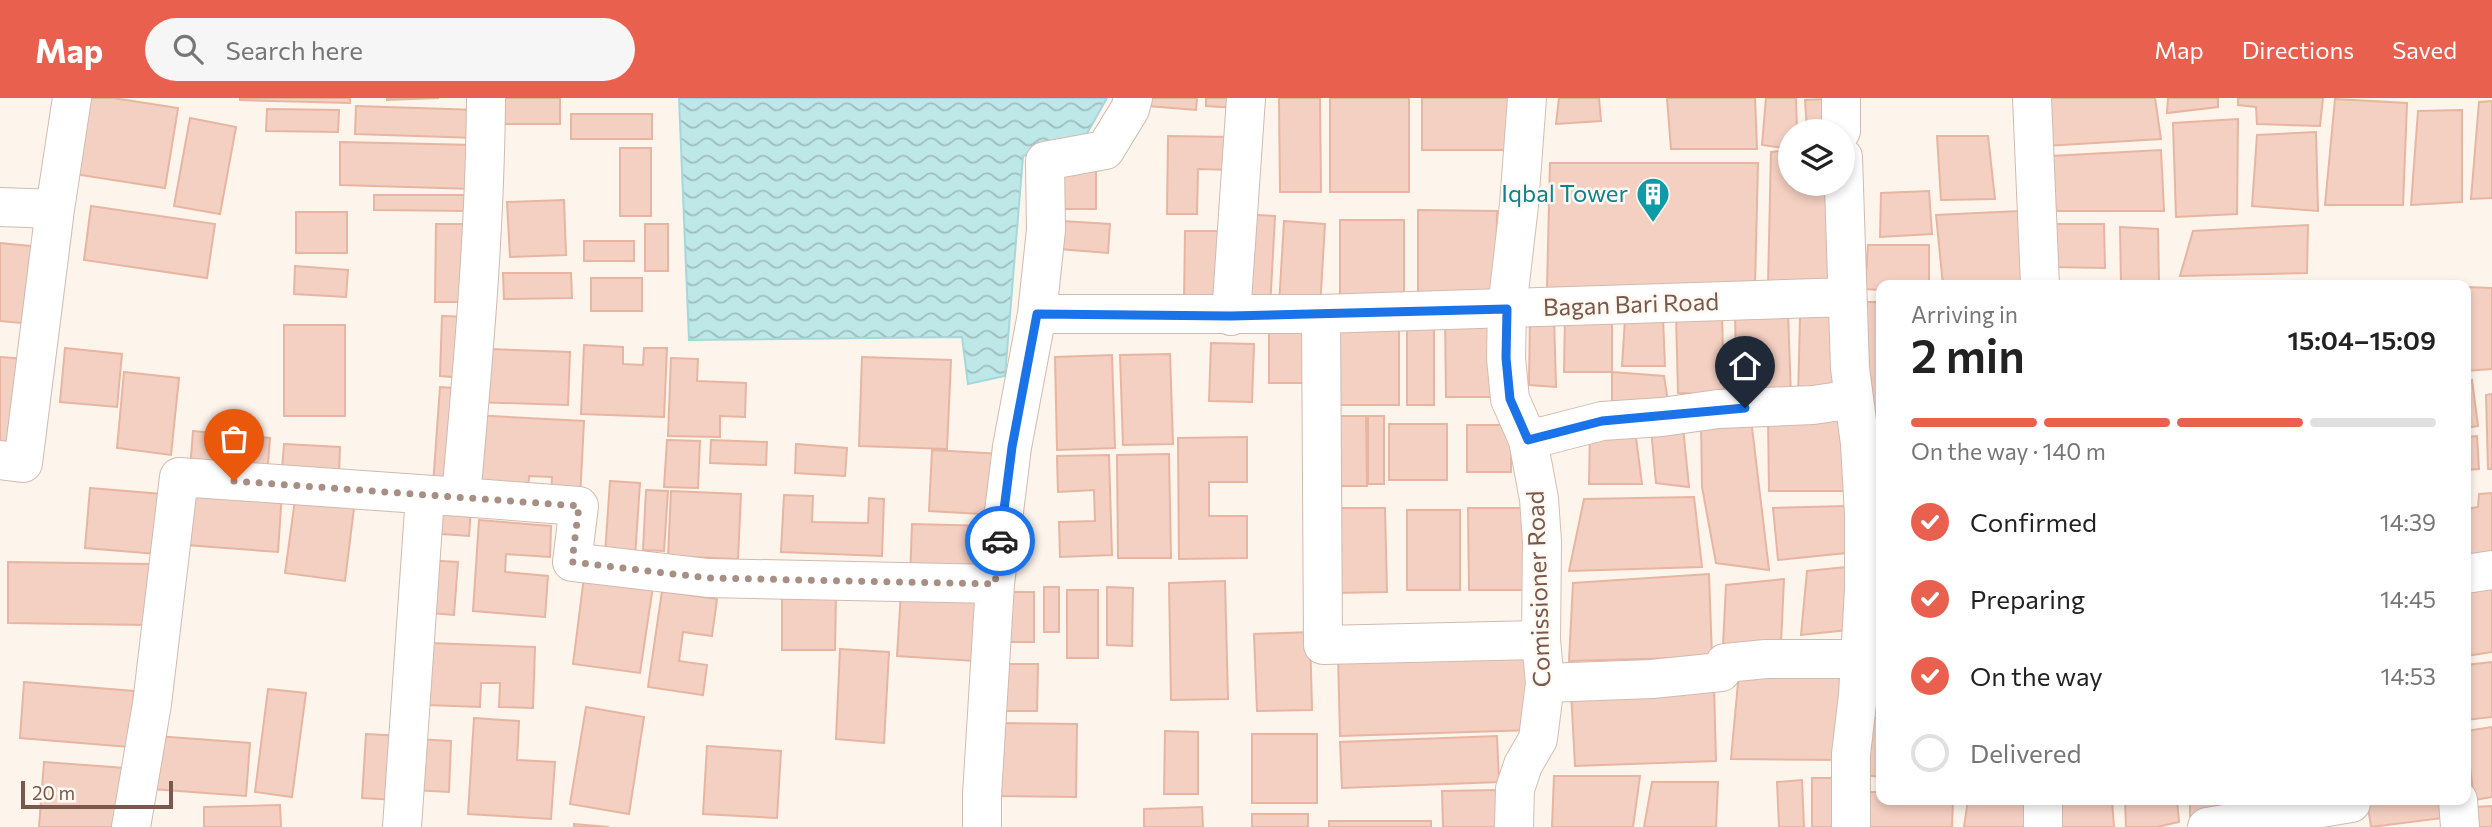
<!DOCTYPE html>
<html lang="en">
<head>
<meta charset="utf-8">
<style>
	body { margin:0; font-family:Commissioner,sans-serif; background:#f6f6f6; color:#222; height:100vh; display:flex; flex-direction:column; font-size:26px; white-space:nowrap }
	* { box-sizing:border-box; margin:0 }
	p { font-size:23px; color:#767676 }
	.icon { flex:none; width:38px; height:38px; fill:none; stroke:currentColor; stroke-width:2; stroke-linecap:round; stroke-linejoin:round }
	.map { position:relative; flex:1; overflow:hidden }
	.drawer { position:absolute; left:1876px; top:182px; width:595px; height:525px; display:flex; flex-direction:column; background:#fff; border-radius:14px; box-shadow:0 4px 10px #0003 }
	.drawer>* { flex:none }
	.controls { position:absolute; left:1778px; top:21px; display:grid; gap:14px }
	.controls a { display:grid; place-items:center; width:77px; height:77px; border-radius:50%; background:#fff; box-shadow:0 4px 10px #0003; font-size:35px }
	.scale { position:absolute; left:21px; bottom:18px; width:152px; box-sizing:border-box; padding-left:7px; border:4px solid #7a584c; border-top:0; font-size:19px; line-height:24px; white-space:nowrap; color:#7a584c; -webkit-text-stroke:5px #fff9f2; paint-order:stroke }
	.pin { position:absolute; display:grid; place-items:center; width:60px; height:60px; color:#fff; margin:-72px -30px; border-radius:50% 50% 50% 0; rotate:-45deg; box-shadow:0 0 7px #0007 }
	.pin .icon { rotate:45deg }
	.courier { position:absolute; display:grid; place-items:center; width:70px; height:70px; margin:-35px; border:5px solid #1a73e8; border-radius:50%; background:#fff; color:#222; box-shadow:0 2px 9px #0007 }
	.overview em { font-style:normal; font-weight:600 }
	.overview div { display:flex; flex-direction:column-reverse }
	.overview { display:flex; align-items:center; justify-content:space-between; height:119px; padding:0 35px }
	h1 { font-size:46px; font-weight:600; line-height:52px }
	.bar { display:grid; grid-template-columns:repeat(4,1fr); gap:10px 7px; align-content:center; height:84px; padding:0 35px }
	.bar i { height:9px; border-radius:5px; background:#e0e0e0 }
	.bar .selected { background:#e9614e }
	.bar p { grid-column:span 4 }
	ol { padding:0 35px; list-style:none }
	li { display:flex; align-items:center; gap:21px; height:77px }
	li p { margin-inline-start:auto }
	li .icon { padding:7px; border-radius:50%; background:#e9614e; color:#fff; stroke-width:4 }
	li:last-child { color:#767676 }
	li i { width:38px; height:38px; border:4px solid #e0e0e0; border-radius:50% }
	header { display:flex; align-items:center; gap:42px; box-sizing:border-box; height:98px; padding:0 35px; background:#e9614e; color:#fff }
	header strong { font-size:33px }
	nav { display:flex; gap:38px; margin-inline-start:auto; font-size:24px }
	.search { width:490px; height:63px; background:#f6f6f6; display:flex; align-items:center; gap:18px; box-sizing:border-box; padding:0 24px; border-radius:38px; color:#767676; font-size:26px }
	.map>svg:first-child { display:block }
</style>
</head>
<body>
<header>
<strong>Map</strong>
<div class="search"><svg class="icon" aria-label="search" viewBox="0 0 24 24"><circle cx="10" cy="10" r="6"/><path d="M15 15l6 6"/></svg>Search here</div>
<nav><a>Map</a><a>Directions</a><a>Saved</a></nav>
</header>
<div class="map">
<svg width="2492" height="729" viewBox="0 0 2492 729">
	<defs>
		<pattern id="water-waves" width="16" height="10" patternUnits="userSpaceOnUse" patternTransform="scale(1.75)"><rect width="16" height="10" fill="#bee7e8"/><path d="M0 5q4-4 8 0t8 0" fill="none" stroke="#9fbebe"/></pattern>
	</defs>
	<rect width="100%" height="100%" fill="#fdf4eb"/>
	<path fill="url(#water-waves)" stroke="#a4d8db" stroke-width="2" d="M679,0H1107L1085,39L1023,58L1005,278L968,286L962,239L689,242Z"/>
	<path fill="#f4d0c2" stroke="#e7b5a1" stroke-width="2" d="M86,0H113L178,10L165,90L74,76Z
		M240,0H350V5L240,2Z
		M387,0H439L387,2Z
		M492,0H560V26H492Z
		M1149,0H1197L1196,12L1148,8Z
		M1206,0H1238L1237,10L1206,8Z
		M1279,0H1320L1321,94H1280Z
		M1330,0H1409V94H1330Z
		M1422,0H1521V52H1422Z
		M1559,0H1599L1601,23L1556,26Z
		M1667,0H1755L1757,51H1671Z
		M1766,0H1796L1797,33H1790V51L1762,47Z
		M2048,0H2155L2161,41L2045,48Z
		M2168,0H2218V9L2167,15Z
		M2238,0H2323L2320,28L2257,26L2256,9L2238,7Z
		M1826,1L1830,33H1807L1805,2Z
		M2335,1L2407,5L2403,107H2325Z
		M2492,3V100L2471,101L2479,4Z
		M356,8L478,12L477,40L355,36Z
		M267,11L339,12L338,34L266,33Z
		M2462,12V104L2411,107L2418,13Z
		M571,16H652V41H571Z
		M190,20L236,29L220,116L174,108Z
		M2238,21L2237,116L2176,119L2173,25Z
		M2316,34L2318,113L2252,108L2257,37Z
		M1168,38L1233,39V72L1198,71L1197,116H1167Z
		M1937,38H1988L1995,101L1941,102Z
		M340,44L475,47L474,91L340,87Z
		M620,50H651V118H620Z
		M1790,52V86H1831L1832,185L1768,186L1771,54Z
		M2161,52L2164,113H2051V58Z
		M1052,65H1096V111H1052Z
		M1550,65H1758L1755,187L1547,190Z
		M1929,93L1932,136L1880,139L1881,95Z
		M374,97H473L472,113L374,112Z
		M564,102L566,157L510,159L507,104Z
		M91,108L215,126L207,180L84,162Z
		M1418,112L1497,113L1496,207L1418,206Z
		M2019,113L2026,187H1943L1936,117Z
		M296,114H347V155H296Z
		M1239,116L1275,118L1270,211L1234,208Z
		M1340,122H1404V211H1340Z
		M1062,123L1110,126L1108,155L1059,151Z
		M1284,123L1325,126L1320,210L1279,207Z
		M436,126H463L462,204H435Z
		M645,126H668V173H645Z
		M2054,126H2104L2105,170L2053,169Z
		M2308,127L2307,175L2180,178L2193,133Z
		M2120,129L2158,131L2159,187H2121Z
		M1185,133H1224L1223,205H1184Z
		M584,143H634V163H584Z
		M0,145L40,149L33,226L0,223Z
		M1868,147H1929V187H1881V192L1865,191Z
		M295,168L348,172L346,199L294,196Z
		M503,175H571L572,200L504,201Z
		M591,180H642V213H591Z
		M2466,189L2492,190V271L2466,273Z
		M1865,204H1881V342L1873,341Z
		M1831,213L1839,299L1798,302L1800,219Z
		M1788,214L1791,299L1737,303L1735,216Z
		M1445,216H1494L1495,299H1446Z
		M1676,216H1722L1724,297L1678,295Z
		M442,218L468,219L466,280L440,278Z
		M1530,219L1554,220L1556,289L1529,287Z
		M1612,219V274H1564L1565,220Z
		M1663,220L1665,268H1622L1625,221Z
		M1399,222V307H1325L1324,223Z
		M1407,222H1434V307H1407Z
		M284,227H345V318H284Z
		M1269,229H1312V285H1269Z
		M1211,245L1254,246L1252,304L1209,303Z
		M584,247L623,249V266L643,267L644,250H667L664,319L581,316Z
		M65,250L122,256L117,309L60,304Z
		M490,251L570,254L568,307L475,304Z
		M1170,256L1173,346L1123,347L1120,257Z
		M1112,257L1115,350L1057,352L1055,259Z
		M0,259L27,261L23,349L0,348Z
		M862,259L951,262L947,351L859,348Z
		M671,260L698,261L697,283L746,285L745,319L720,318V339L668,338Z
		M124,274L179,280L171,357L117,350Z
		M1612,274L1664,278L1669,310L1612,312Z
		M2472,282L2478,328L2466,330V283Z
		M440,289L463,291L456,389L433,387Z
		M2492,296V371H2488L2486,297Z
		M1841,313L1849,393H1769L1768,317Z
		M473,317L584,323L580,400L551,399L552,379L529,378L528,397L468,394Z
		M1324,318H1366L1367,388H1324Z
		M1368,318H1384V386H1368Z
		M1751,321L1769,472L1716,465L1702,389L1701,324Z
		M1389,326H1447V382H1389Z
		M1467,327H1511V374H1467Z
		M1683,329L1689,389L1656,385L1651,331Z
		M1635,332L1642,386H1589L1590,335Z
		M193,333L270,340L267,379L190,372Z
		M2477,338L2479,371L2466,372V339Z
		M1247,339V384H1209V418H1247V460L1179,461L1178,340Z
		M667,342L700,343L698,390L664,389Z
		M711,342L767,344L766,367L710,365Z
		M284,346L340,349L339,375L282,372Z
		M796,346L847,350L845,378L795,375Z
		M932,352L1002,356L999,417L929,413Z
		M1169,356L1171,460H1118L1117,357Z
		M1109,357L1112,457L1060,459L1059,424L1095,423L1094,392L1058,394L1057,358Z
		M610,383L640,385L635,459L605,456Z
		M190,386L282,394L278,454L186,447Z
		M90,390L162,396L157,456L85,450Z
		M646,392L668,393L664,453L643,452Z
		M671,393L741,396L738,461L668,458Z
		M2492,395V457L2466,460V411L2478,409L2479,396Z
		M784,397L813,398L812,424L868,425L869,400L884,401L882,458L781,454Z
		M1694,399L1702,469L1569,473L1584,401Z
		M295,402L354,410L345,483L285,475Z
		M429,407L471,410L469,438L428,435Z
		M1846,408V455L1778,462L1773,410Z
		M1330,410H1385L1387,494L1333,495Z
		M1468,410H1531V492H1469Z
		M1407,412H1460V492H1407Z
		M479,422L551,428L550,459L506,456L505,474L548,478L545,519L473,513Z
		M912,426L989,428L987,485L910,481Z
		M423,462L458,464L454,517L419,514Z
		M8,464L150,466L149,527L8,525Z
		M1846,469L1848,532L1801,537L1807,473Z
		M1709,476L1712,559L1569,563L1573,485Z
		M584,479L653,488L640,575L573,566Z
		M1784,481L1781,545L1723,548L1726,487Z
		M2492,482V554L2466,558V486Z
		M1225,483L1228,601L1171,602L1169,485Z
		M1044,489H1059V534H1044Z
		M1107,489L1133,490L1132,548L1107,547Z
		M1067,492H1098V560H1067Z
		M662,493L717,501L712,538L683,534L679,563L707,567L703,597L648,589Z
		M901,494L979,499L975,563L897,558Z
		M996,494H1034V544H996Z
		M782,495H836L835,552H782Z
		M1310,534L1312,612L1257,613L1254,536Z
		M429,545L535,549L533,610L499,609L500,585H481L480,609L427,607Z
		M840,551L889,554L884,645L836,641Z
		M1532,551L1534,632L1340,638L1338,556Z
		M1870,557H1881V579L1870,580Z
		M2492,564V619L2466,622V567Z
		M993,566H1038L1037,613H992Z
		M1848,571L1842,662L1731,661L1739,574Z
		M24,584L134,593L129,649L20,640Z
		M1714,588L1716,663L1575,668L1571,593Z
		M268,591L306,595L292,699L255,694Z
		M586,609L644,619L629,716L570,706Z
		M474,620L519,623L517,662L555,664L551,721L468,716Z
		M1871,620H1881V679L1864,677Z
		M993,625L1077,626L1076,699L993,698Z
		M2492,629V699L2474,702L2466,633Z
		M1165,633L1198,634V696H1164Z
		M366,636L401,638L397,702L362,700Z
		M1252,636H1317V705H1252Z
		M156,638L250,645L246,698L152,691Z
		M1497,638L1499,684L1342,690L1340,644Z
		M416,641L451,643L449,694L413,692Z
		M707,648L781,653L777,720L703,716Z
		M44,664L125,670L120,729H39Z
		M1554,678H1640L1633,729H1552Z
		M1812,680H1837L1838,729H1812Z
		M1802,682L1804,729H1779L1777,684Z
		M1652,684H1718L1716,729H1644Z
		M1500,692V729H1443L1442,693Z
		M1867,694H1881V702H1953L1952,729H1863Z
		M1968,702H2032L2033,729H1964Z
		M2058,702H2112L2114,729H2056Z
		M2125,702H2177L2179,724L2157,729H2126Z
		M2190,702H2244V710L2190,719Z
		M2367,702H2449L2451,719L2371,729Z
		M280,707L281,729H204V709Z
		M2492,708V729H2475L2474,709Z
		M1202,709L1203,729H1144V711Z
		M1252,716H1308V729H1252Z
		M1329,723H1431V729H1329Z
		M574,726L609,729H574Z"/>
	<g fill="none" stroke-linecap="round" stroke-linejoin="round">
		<defs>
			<path id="street" d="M1841,0V33
				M2032,0L2040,187
				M1843,59L1850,270L1860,346L1864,417V491L1858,597L1851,656V729
				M0,109L55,111L72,0
				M1037,216H1321L1847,199
				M1321,216L1323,547L1541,542
				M1231,218L1246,0
				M1528,342L1602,323L1662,319L1718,311L1813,307L1854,301
				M0,362L23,365L55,111
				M461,399L579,408L572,464L708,480L995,486
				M2466,476L2492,472
				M1545,585L1652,581L1721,574L1725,565L1766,561H1859
				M2043,702V729
				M2458,702L2460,729
				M131,729L152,606L179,379L461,399C473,266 485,133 486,0
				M402,729L425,398
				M982,729V697L995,486L1012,349L1037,216L1046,132L1045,63L1105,52L1130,11L1133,0
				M2207,729L2351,705V702"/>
			<path id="secondary" d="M1514,729L1515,691L1523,667L1538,641L1545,585L1541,542L1542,443L1539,401L1528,342L1510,301L1506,260L1507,211L1519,107L1527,0"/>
		</defs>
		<use href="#street" stroke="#d1baaf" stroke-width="40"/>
		<use href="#secondary" stroke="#d6bdaf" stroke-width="40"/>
		<use href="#street" stroke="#fff" stroke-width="38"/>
		<use href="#secondary" stroke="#fff" stroke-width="38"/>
	</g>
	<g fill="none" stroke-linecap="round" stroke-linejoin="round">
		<path stroke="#a88f84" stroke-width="7" stroke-dasharray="0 12.6" d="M234,383L579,408L572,464L708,480L995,486L1000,443"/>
		<path stroke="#1a73e8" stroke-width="9" d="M1000,443L1012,349L1037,216L1231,218L1507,211L1506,260L1510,301L1528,342L1602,323L1745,310"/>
	</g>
	<defs>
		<symbol id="building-pin" viewBox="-11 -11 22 30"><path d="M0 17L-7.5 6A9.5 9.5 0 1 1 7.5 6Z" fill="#0f9aa8" stroke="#fff9f2"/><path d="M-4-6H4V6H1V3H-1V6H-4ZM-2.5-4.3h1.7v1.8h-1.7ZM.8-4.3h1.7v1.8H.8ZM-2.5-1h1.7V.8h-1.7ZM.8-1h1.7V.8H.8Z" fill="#fff"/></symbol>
	</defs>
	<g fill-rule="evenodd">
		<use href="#building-pin" x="1634" y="77" width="38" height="52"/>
	</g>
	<g text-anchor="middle" stroke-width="5" stroke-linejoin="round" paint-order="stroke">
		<g font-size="24" fill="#0d838f" stroke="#fff9f2" text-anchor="end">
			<text x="1628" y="104">Iqbal Tower</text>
		</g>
		<g font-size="24" fill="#7a584c" stroke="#fff9f2">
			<text transform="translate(1631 207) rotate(-2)" y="8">Bagan Bari Road</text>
			<text transform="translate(1539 491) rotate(-92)" y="8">Comissioner Road</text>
		</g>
	</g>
</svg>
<div class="controls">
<a><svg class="icon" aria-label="layers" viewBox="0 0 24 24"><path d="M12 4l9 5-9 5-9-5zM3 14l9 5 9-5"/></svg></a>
</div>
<div class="scale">20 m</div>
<div class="pin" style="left:234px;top:383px;background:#ea580c"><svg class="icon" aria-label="bag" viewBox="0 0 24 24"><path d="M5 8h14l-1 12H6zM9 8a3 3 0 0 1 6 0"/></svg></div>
<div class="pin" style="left:1745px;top:310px;background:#1f2937"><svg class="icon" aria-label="home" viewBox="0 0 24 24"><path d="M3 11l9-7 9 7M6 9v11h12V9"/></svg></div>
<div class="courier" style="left:1000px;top:443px"><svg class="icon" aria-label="car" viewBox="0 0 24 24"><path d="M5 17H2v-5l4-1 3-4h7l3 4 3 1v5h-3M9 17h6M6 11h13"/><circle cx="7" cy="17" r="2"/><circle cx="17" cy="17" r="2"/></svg></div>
<section class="drawer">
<div class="overview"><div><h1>2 min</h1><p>Arriving in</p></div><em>15:04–15:09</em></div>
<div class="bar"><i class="selected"></i><i class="selected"></i><i class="selected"></i><i></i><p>On the way · 140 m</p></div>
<ol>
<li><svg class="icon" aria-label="check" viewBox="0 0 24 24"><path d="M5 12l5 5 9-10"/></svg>Confirmed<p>14:39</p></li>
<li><svg class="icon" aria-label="check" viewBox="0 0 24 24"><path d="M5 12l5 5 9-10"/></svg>Preparing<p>14:45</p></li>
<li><svg class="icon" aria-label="check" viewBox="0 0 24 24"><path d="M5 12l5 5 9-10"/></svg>On the way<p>14:53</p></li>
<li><i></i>Delivered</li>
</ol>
</section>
</div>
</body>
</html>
